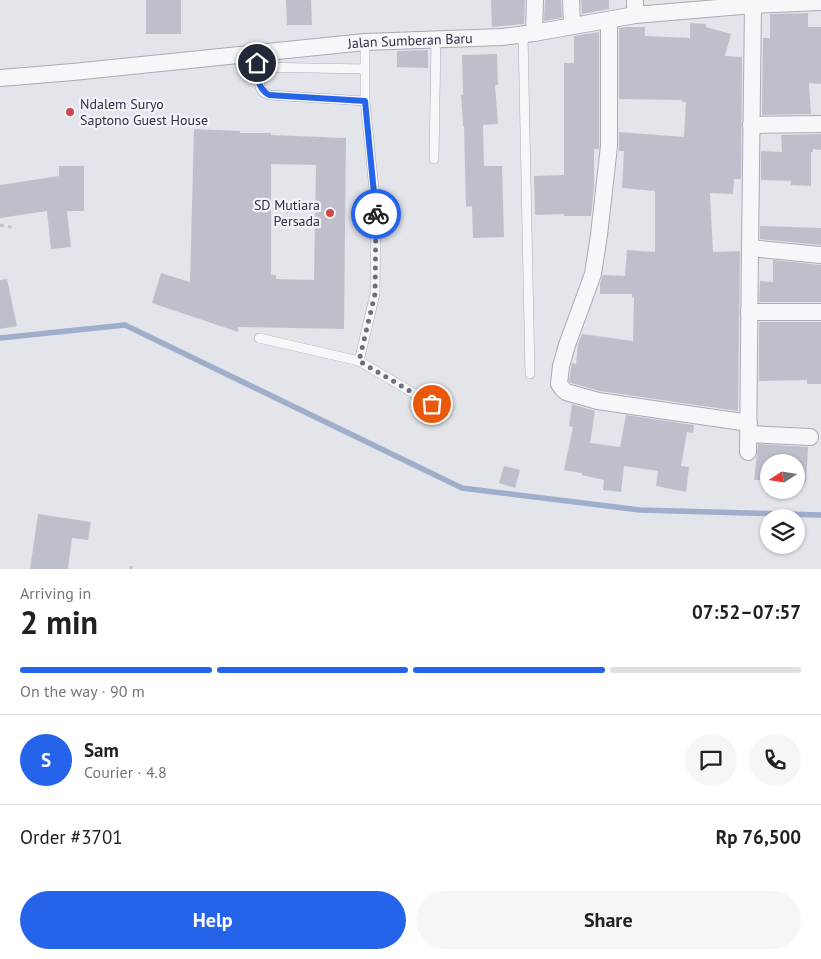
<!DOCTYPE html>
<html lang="en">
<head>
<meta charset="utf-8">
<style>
	body { margin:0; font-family:"PT Sans",sans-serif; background:#f6f6f6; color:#202124; height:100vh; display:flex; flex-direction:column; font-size:19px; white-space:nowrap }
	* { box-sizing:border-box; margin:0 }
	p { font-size:16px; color:#757577 }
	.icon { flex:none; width:28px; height:28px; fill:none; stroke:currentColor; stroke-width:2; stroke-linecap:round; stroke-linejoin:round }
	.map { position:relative; height:569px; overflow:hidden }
	.sheet { display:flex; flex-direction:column; background:#fff; flex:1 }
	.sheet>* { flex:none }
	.needle { width:32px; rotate:258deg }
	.controls { position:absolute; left:760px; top:454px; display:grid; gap:10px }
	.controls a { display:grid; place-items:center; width:45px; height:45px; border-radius:50%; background:#fff; box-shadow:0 1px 4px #0004; font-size:25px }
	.pin { position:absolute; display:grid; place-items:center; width:42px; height:42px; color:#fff; margin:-21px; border:2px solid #fff; border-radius:50%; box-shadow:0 1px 5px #0007 }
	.courier { position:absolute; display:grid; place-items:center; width:50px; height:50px; margin:-25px; border:4px solid #2563eb; border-radius:50%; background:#fff; color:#222; box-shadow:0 1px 6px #0007 }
	.head em { font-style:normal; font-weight:700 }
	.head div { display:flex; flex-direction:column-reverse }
	.head { display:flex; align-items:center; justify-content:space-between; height:85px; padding:0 20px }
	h1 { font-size:32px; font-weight:700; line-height:38px }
	.bar { display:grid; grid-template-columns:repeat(4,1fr); gap:8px 5px; align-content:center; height:60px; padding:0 20px }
	.bar i { height:6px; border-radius:4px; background:#e0e0e0 }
	.bar .selected { background:#2563eb }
	.bar p { grid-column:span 4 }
	.line { display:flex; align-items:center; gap:12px; padding:0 20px; border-top:1px solid #e0e0e0 }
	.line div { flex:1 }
	.round { display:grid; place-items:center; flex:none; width:52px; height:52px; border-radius:26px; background:#f6f6f6 }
	.primary-button { display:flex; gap:10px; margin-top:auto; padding:10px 20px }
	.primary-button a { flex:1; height:58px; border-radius:30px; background:#2563eb; color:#fff; font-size:20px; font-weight:700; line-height:58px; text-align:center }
	.primary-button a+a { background:#f6f6f6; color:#202124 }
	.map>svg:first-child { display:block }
</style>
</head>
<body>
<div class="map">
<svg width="821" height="569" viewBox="0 0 821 569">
	<rect width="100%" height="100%" fill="#e3e5eb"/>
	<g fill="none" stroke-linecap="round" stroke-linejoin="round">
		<path stroke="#9eaecb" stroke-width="5.5" d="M0,338L125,325L462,488L640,510L821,515"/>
	</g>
	<path fill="#bdc0cb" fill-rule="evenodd" d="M146,0H181V34H146Z
		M286,0H311L312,25H287Z
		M491,0H525L524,24L492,27Z
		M545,0H561L562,18L544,21Z
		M581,0H609V9L582,14Z
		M808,13V27H821V84L809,83L811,114L762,115L763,38H770V14Z
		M690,23L706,24V27L731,34L725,56L742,57L741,179H734L733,194L710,193L713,252L740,251L738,411L600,391L571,383L569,381L571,368L572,363L576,364L578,344L582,334L633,341L634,298L632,297V294H600V284L603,275L625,276L627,250L655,252V191L622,188L624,151H619V132L684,137L686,102H682V100L619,99V28L626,27H645V36L690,38Z
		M599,32V149H594V186L591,216H564V214L535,215L534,176L564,175V63H574V36Z
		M428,50V68L397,67V51Z
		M497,54L498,85H495L498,124L483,125L484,166H502L504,237L473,238L472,206L466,207L464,126H463L461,95H463L462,55Z
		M194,129L240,131V133H271V135L346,138L344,329L238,327V332L152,303L161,273L190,282ZM271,164L316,165L314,280L276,279V275H271Z
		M821,134V150L813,149V152H811V186L791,185V181L761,180V151L782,152L781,135Z
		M59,166H84V211H67L71,247L51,249L47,211L0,218V185L59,176Z
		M760,226L821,228V245L760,239Z
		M773,260L821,265V302H759L760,281L773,282Z
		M7,279L17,326L0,329V280Z
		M759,322H821V384H807V380L759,381Z
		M572,404L595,411L590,443L620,447L626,415L694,425L693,433L687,432L681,466L689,467L686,492L656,486L658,471L624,466L621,492L603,490L604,480L582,475V473L564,470L573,427L569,426Z
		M758,444L808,447L806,483L796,482V462H769V480H754Z
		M504,466L520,470L515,488L499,483Z
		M38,514L91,522L88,540L72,538L68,569H30Z"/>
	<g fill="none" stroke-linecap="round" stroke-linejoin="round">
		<defs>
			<path id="lane" d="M523,34L530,374
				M256,52L260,87L263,92L269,95L365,101
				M257,67L365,69
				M434,159L436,39
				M259,338L359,361L432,404
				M359,361L375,294L376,209L365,101V42"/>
			<g id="street">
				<path d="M571,0L572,25"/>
				<path d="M635,0V15"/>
				<path d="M753,5L750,248L821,255"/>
				<path d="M609,20V146L599,235L593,274L567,345L561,366L559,384L562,388L566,392L598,401L749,423"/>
				<path d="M534,33L535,0"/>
				<path id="s1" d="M0,78L73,72L365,42L502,37L534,33L635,15L753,5L821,2"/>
				<path d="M751,125L821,124"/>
				<path d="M749,312H821"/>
				<path d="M749,434L810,437"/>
				<path d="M748,452L750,248"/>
			</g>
		</defs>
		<use href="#lane" stroke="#a8abb6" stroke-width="10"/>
		<use href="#street" stroke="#a8abb6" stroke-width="18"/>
		<path stroke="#c1c3ca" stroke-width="3" stroke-dasharray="4 4" stroke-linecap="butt" d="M0,225L16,228
			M131,569V566"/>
		<use href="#lane" stroke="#f6f7f9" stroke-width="9"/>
		<use href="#street" stroke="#f6f7f9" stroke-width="16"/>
	</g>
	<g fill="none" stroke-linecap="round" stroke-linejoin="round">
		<path stroke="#6b6f7e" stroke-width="5" stroke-dasharray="0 9" d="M376,214L375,294L359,361L432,404"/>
		<path stroke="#2563eb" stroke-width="6" d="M257,63C257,76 257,88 269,95L365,101L376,214"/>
	</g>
	<g fill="#cf494a" stroke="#f3f4f8" stroke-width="2">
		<circle cx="70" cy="112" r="5"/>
		<circle cx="330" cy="213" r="5"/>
	</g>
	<g text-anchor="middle" stroke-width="4.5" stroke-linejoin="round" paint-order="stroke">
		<g font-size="14" fill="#2b3044" stroke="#f3f4f8">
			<text dy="5" stroke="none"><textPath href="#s1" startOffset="412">Jalan Sumberan Baru</textPath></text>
		</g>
		<g font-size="14" fill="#2b3044" stroke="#f3f4f8" text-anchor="start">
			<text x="80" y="109">Ndalem Suryo<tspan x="80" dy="16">Saptono Guest House</tspan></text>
			<text x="320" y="210" text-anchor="end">SD Mutiara<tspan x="320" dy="16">Persada</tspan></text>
		</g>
	</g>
</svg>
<div class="controls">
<a><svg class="needle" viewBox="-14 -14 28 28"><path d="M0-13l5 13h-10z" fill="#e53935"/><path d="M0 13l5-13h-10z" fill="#757577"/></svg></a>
<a><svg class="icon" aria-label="layers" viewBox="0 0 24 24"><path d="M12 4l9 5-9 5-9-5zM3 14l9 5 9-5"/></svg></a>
</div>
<div class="pin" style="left:432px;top:404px;background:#ea580c"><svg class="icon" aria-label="bag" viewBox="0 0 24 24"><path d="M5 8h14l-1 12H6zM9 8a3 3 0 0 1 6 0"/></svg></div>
<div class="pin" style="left:257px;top:63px;background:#1f2937"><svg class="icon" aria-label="home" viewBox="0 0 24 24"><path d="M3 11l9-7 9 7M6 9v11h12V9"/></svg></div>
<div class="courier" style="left:376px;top:214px"><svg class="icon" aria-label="bike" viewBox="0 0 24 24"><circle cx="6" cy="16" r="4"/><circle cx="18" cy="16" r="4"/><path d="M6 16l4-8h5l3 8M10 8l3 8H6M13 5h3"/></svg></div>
</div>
<section class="sheet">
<div class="head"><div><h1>2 min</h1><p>Arriving in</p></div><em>07:52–07:57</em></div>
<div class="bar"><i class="selected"></i><i class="selected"></i><i class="selected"></i><i></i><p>On the way · 90 m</p></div>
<div class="line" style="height:90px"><b class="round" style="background:#2563eb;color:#fff">S</b><div><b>Sam</b><p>Courier · 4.8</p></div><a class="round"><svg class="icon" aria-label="chat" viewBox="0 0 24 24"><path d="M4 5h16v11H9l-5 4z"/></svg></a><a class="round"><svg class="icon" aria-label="phone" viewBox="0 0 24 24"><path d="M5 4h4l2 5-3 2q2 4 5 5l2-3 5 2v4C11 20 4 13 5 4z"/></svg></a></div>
<div class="line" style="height:65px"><div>Order #3701</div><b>Rp 76,500</b></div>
<div class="primary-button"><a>Help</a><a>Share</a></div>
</section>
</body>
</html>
